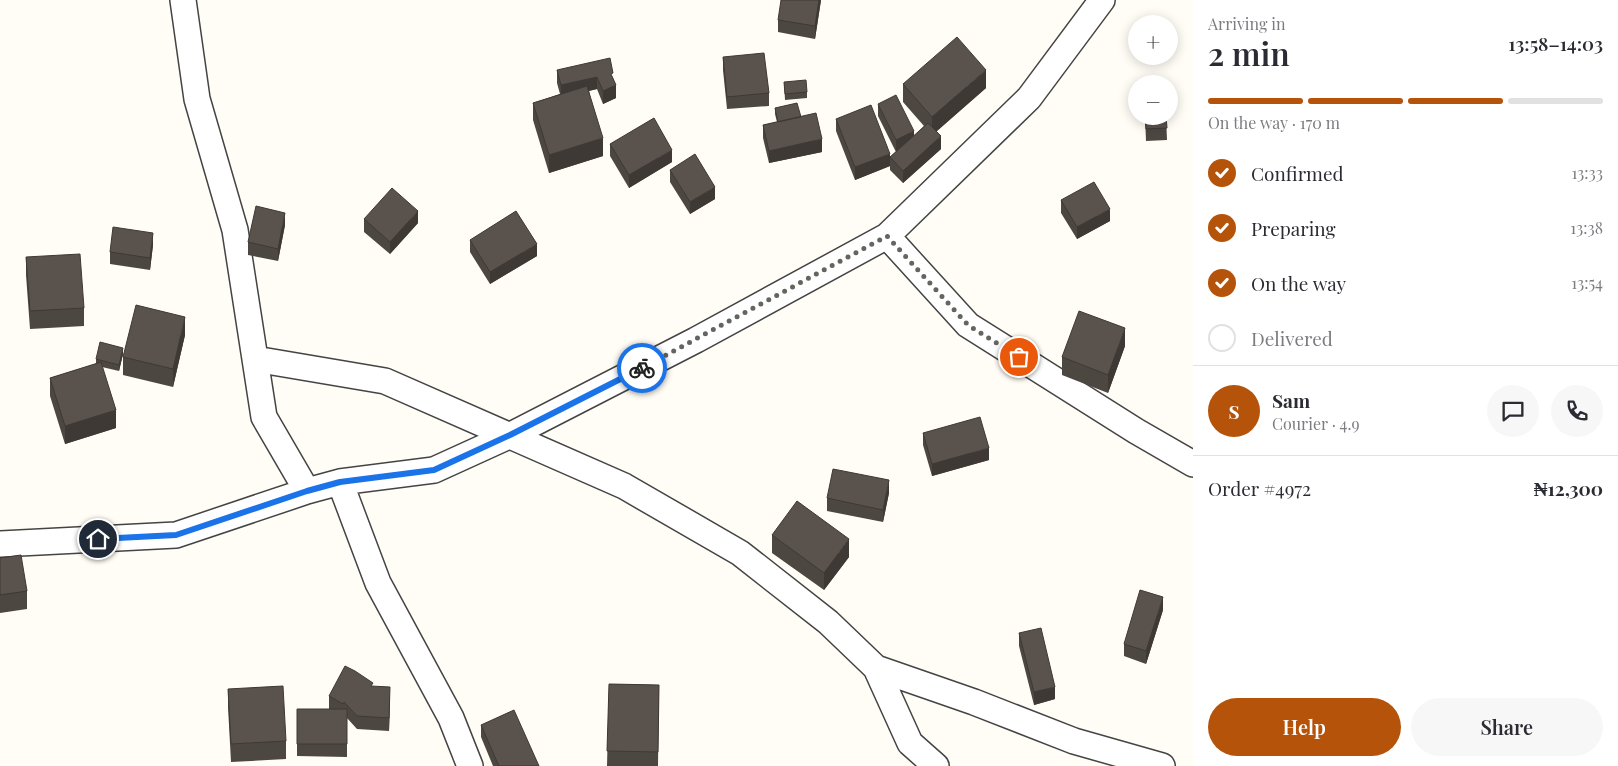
<!DOCTYPE html>
<html lang="en">
<head>
<meta charset="utf-8">
<style>
	body { margin:0; font-family:"Playfair Display",serif; background:#f7f7f7; color:#2b2b33; height:100vh; display:flex; flex-direction:column; font-size:19px; white-space:nowrap }
	* { box-sizing:border-box; margin:0 }
	p { font-size:16px; color:#7c7c81 }
	.icon { flex:none; width:28px; height:28px; fill:none; stroke:currentColor; stroke-width:2; stroke-linecap:round; stroke-linejoin:round }
	.map { position:relative; flex:1; overflow:hidden }
	.details { display:flex; flex-direction:column; background:#fff; width:425px }
	.details>* { flex:none }
	.controls { position:absolute; left:1128px; top:15px; display:grid; gap:10px }
	.controls a { display:grid; place-items:center; width:50px; height:50px; border-radius:50%; background:#fff; box-shadow:0 2px 12px #0003; font-size:25px }
	.pin { position:absolute; display:grid; place-items:center; width:42px; height:42px; color:#fff; margin:-21px; border:2px solid #fff; border-radius:50%; box-shadow:0 1px 5px #0007 }
	.courier { position:absolute; display:grid; place-items:center; width:50px; height:50px; margin:-25px; border:4px solid #1a73e8; border-radius:50%; background:#fff; color:#222; box-shadow:0 1px 6px #0007 }
	.overview em { font-style:normal; font-weight:600 }
	.overview div { display:flex; flex-direction:column-reverse }
	.overview { display:flex; align-items:center; justify-content:space-between; height:85px; padding:0 15px }
	h1 { font-size:32px; font-weight:600; line-height:38px }
	.bar { display:grid; grid-template-columns:repeat(4,1fr); gap:8px 5px; align-content:center; height:60px; padding:0 15px }
	.bar i { height:6px; border-radius:4px; background:#e1e1e2 }
	.bar .on { background:#b45309 }
	.bar p { grid-column:span 4 }
	.line { display:flex; align-items:center; gap:12px; padding:0 15px; border-top:1px solid #e1e1e2 }
	.line div { flex:1 }
	.round { display:grid; place-items:center; flex:none; width:52px; height:52px; border-radius:26px; background:#f7f7f7 }
	ol { padding:0 15px; list-style:none }
	li { display:flex; align-items:center; gap:15px; height:55px }
	li p { margin-inline-start:auto }
	li .icon { padding:5px; border-radius:50%; background:#b45309; color:#fff; stroke-width:4 }
	li:last-child { color:#7c7c81 }
	li i { width:28px; height:28px; border:2px solid #e1e1e2; border-radius:50% }
	.primary-button { display:flex; gap:10px; margin-top:auto; padding:10px 15px }
	.primary-button a { flex:1; height:58px; border-radius:30px; background:#b45309; color:#fff; font-size:20px; font-weight:600; line-height:58px; text-align:center }
	.primary-button a+a { background:#f7f7f7; color:#2b2b33 }
	main { display:flex; flex:1; min-height:0 }
	.map>svg:first-child { display:block }
</style>
</head>
<body>
<main>
<div class="map">
<svg width="1193" height="766" viewBox="0 0 1193 766">
	<rect width="100%" height="100%" fill="#fffdf5"/>
	<g fill="none" stroke-linecap="round" stroke-linejoin="round">
		<defs>
			<path id="minor" d="M183,0L197,99L235,230L264,417L307,491
				M887,236L968,325L1136,431L1193,464
				M255,359L385,381L624,486L740,553L828,622L876,668L910,743L936,766
				M340,482L378,583L451,718L470,766
				M0,544L176,535L307,491L340,482L434,470L511,435L696,340L887,236L1029,98L1102,0
				M876,668L974,702L1074,741L1162,766"/>
		</defs>
		<use href="#minor" stroke="#444" stroke-width="28"/>
		<use href="#minor" stroke="#fff" stroke-width="25"/>
	</g>
	<path fill="#4d4742" d="M821,0L815,39L778,32V20Z
		M723,57L769,93V106L727,109L723,70Z
		M557,70L613,78L616,98L603,104L597,89L589,91L603,156L549,173L533,120V103L560,94L557,83Z
		M784,82L807,92V98L785,100Z
		M903,84L986,88L936,132L941,149L903,183L890,170V166L855,180L836,131V119L890,157L897,151L896,152L878,116V104L914,136L924,126L903,102Z
		M775,108L801,117L822,152L769,163L763,138V125L777,122L775,114Z
		M1145,116H1166L1167,140L1146,141Z
		M610,144L672,162L629,188L610,156Z
		M670,170L715,199L690,214L670,182Z
		M1061,200L1110,221L1077,239L1061,213Z
		M364,219L418,223L390,254L364,232Z
		M285,225L278,261L248,255V242Z
		M470,240L537,256L490,284L470,252Z
		M153,245L150,270L110,264V252Z
		M26,257L84,308V326L30,329L26,275Z
		M185,335L173,387L123,375V357Z
		M1125,346L1108,393L1062,375V357Z
		M123,354L119,371L102,367L116,428L65,444L50,396V378L96,364V359Z
		M923,433L989,460L932,476L923,445Z
		M889,493L883,522L827,511V498Z
		M772,535L849,557L824,590L772,553Z
		M0,558L27,591V609L0,613Z
		M1163,610L1146,664L1124,656V644Z
		M1019,633L1055,699L1034,705L1019,646Z
		M609,684L659,685L658,766H607Z
		M373,686L390,699L389,731L357,729L347,718V757L297,756V709H331H329V696Z
		M228,689L286,741V759L231,762L228,707Z
		M481,725L539,766H493L481,737Z"/>
	<path fill="#3f3936" d="M819,0H821L815,39V26Z
		M986,70V88L932,135V117Z
		M597,77V89L561,97V85Z
		M616,85V98L603,104V91Z
		M914,131V143L896,152V140Z
		M941,136V149L903,183V171Z
		M603,138V156L549,173V155Z
		M822,139V152L769,163V151Z
		M672,150V162L629,188V175Z
		M890,154V166L855,180V167Z
		M715,187V199L690,214V202Z
		M1110,209V221L1077,239V227Z
		M418,211V223L390,254V242Z
		M285,213V225L278,261V249Z
		M153,233V245L150,270V258Z
		M537,244V256L490,284V272Z
		M185,317V335L173,387V369Z
		M1125,328V346L1108,393V375Z
		M123,348V354L119,371V365Z
		M116,410V428L65,444V426Z
		M989,448V460L932,476V464Z
		M889,480V493L883,522V510Z
		M849,539V557L824,590V573Z
		M1163,597V610L1146,664V651Z
		M390,687V699L389,731V718Z
		M1055,687V699L1034,705V692Z"/>
	<path fill="#5a524d" stroke="#3f3936" d="M781,0H819L815,26L778,20Z
		M957,37L986,70L932,117L903,84Z
		M764,53L769,93L727,97L723,57Z
		M610,58L613,73L611,74L616,85L603,91L597,77L561,85L557,70Z
		M806,80L807,92L785,94L784,82Z
		M587,86L603,138L549,155L533,103Z
		M896,95L914,131L896,140L878,104Z
		M797,103L801,117L778,122L775,108Z
		M871,105L890,154L855,167L836,119Z
		M816,113L822,139L769,151L763,125Z
		M1145,116H1166L1167,128L1146,129Z
		M654,118L672,150L629,175L610,144Z
		M928,123L941,136L903,171L890,157Z
		M695,154L715,187L690,202L670,170Z
		M1094,182L1110,209L1077,227L1061,200Z
		M392,188L418,211L390,242L364,219Z
		M256,206L285,213L278,249L248,242Z
		M516,211L537,244L490,272L470,240Z
		M113,227L153,233L150,258L110,252Z
		M80,254L84,308L30,311L26,257Z
		M136,305L185,317L173,369L123,357Z
		M1079,311L1125,328L1108,375L1062,357Z
		M100,342L123,348L119,365L96,359Z
		M101,362L116,410L65,426L50,378Z
		M980,417L989,448L932,464L923,433Z
		M833,469L889,480L883,510L827,498Z
		M797,501L849,539L824,573L772,535Z
		M21,555L27,591L0,595V558Z
		M1140,590L1163,597L1146,651L1124,644Z
		M1041,628L1055,687L1034,692L1019,633Z
		M345,666L355,671L373,683L371,686L390,687L389,718L357,716L344,702L343,704L329,696Z
		M609,684L659,685L658,752L607,751Z
		M283,686L286,741L231,744L228,689Z
		M297,709H347V744H297Z
		M514,710L539,766H499L481,725Z"/>
	<g fill="none" stroke-linecap="round" stroke-linejoin="round">
		<path stroke="#646461" stroke-width="5" stroke-dasharray="0 9" d="M642,368L887,236L968,325L1019,357"/>
		<path stroke="#1a73e8" stroke-width="6" d="M98,539L176,535L307,491L340,482L434,470L510,435L642,368"/>
	</g>
</svg>
<div class="controls">
<a>+</a>
<a>−</a>
</div>
<div class="pin" style="left:1019px;top:357px;background:#ea580c"><svg class="icon" aria-label="bag" viewBox="0 0 24 24"><path d="M5 8h14l-1 12H6zM9 8a3 3 0 0 1 6 0"/></svg></div>
<div class="pin" style="left:98px;top:539px;background:#1f2937"><svg class="icon" aria-label="home" viewBox="0 0 24 24"><path d="M3 11l9-7 9 7M6 9v11h12V9"/></svg></div>
<div class="courier" style="left:642px;top:368px"><svg class="icon" aria-label="bike" viewBox="0 0 24 24"><circle cx="6" cy="16" r="4"/><circle cx="18" cy="16" r="4"/><path d="M6 16l4-8h5l3 8M10 8l3 8H6M13 5h3"/></svg></div>
</div>
<section class="details">
<div class="overview"><div><h1>2 min</h1><p>Arriving in</p></div><em>13:58–14:03</em></div>
<div class="bar"><i class="on"></i><i class="on"></i><i class="on"></i><i></i><p>On the way · 170 m</p></div>
<ol>
<li><svg class="icon" aria-label="check" viewBox="0 0 24 24"><path d="M5 12l5 5 9-10"/></svg>Confirmed<p>13:33</p></li>
<li><svg class="icon" aria-label="check" viewBox="0 0 24 24"><path d="M5 12l5 5 9-10"/></svg>Preparing<p>13:38</p></li>
<li><svg class="icon" aria-label="check" viewBox="0 0 24 24"><path d="M5 12l5 5 9-10"/></svg>On the way<p>13:54</p></li>
<li><i></i>Delivered</li>
</ol>
<div class="line" style="height:90px"><b class="round" style="background:#b45309;color:#fff">S</b><div><b>Sam</b><p>Courier · 4.9</p></div><a class="round"><svg class="icon" aria-label="chat" viewBox="0 0 24 24"><path d="M4 5h16v11H9l-5 4z"/></svg></a><a class="round"><svg class="icon" aria-label="phone" viewBox="0 0 24 24"><path d="M5 4h4l2 5-3 2q2 4 5 5l2-3 5 2v4C11 20 4 13 5 4z"/></svg></a></div>
<div class="line" style="height:65px"><div>Order #4972</div><b>₦12,300</b></div>
<div class="primary-button"><a>Help</a><a>Share</a></div>
</section>
</main>
</body>
</html>
